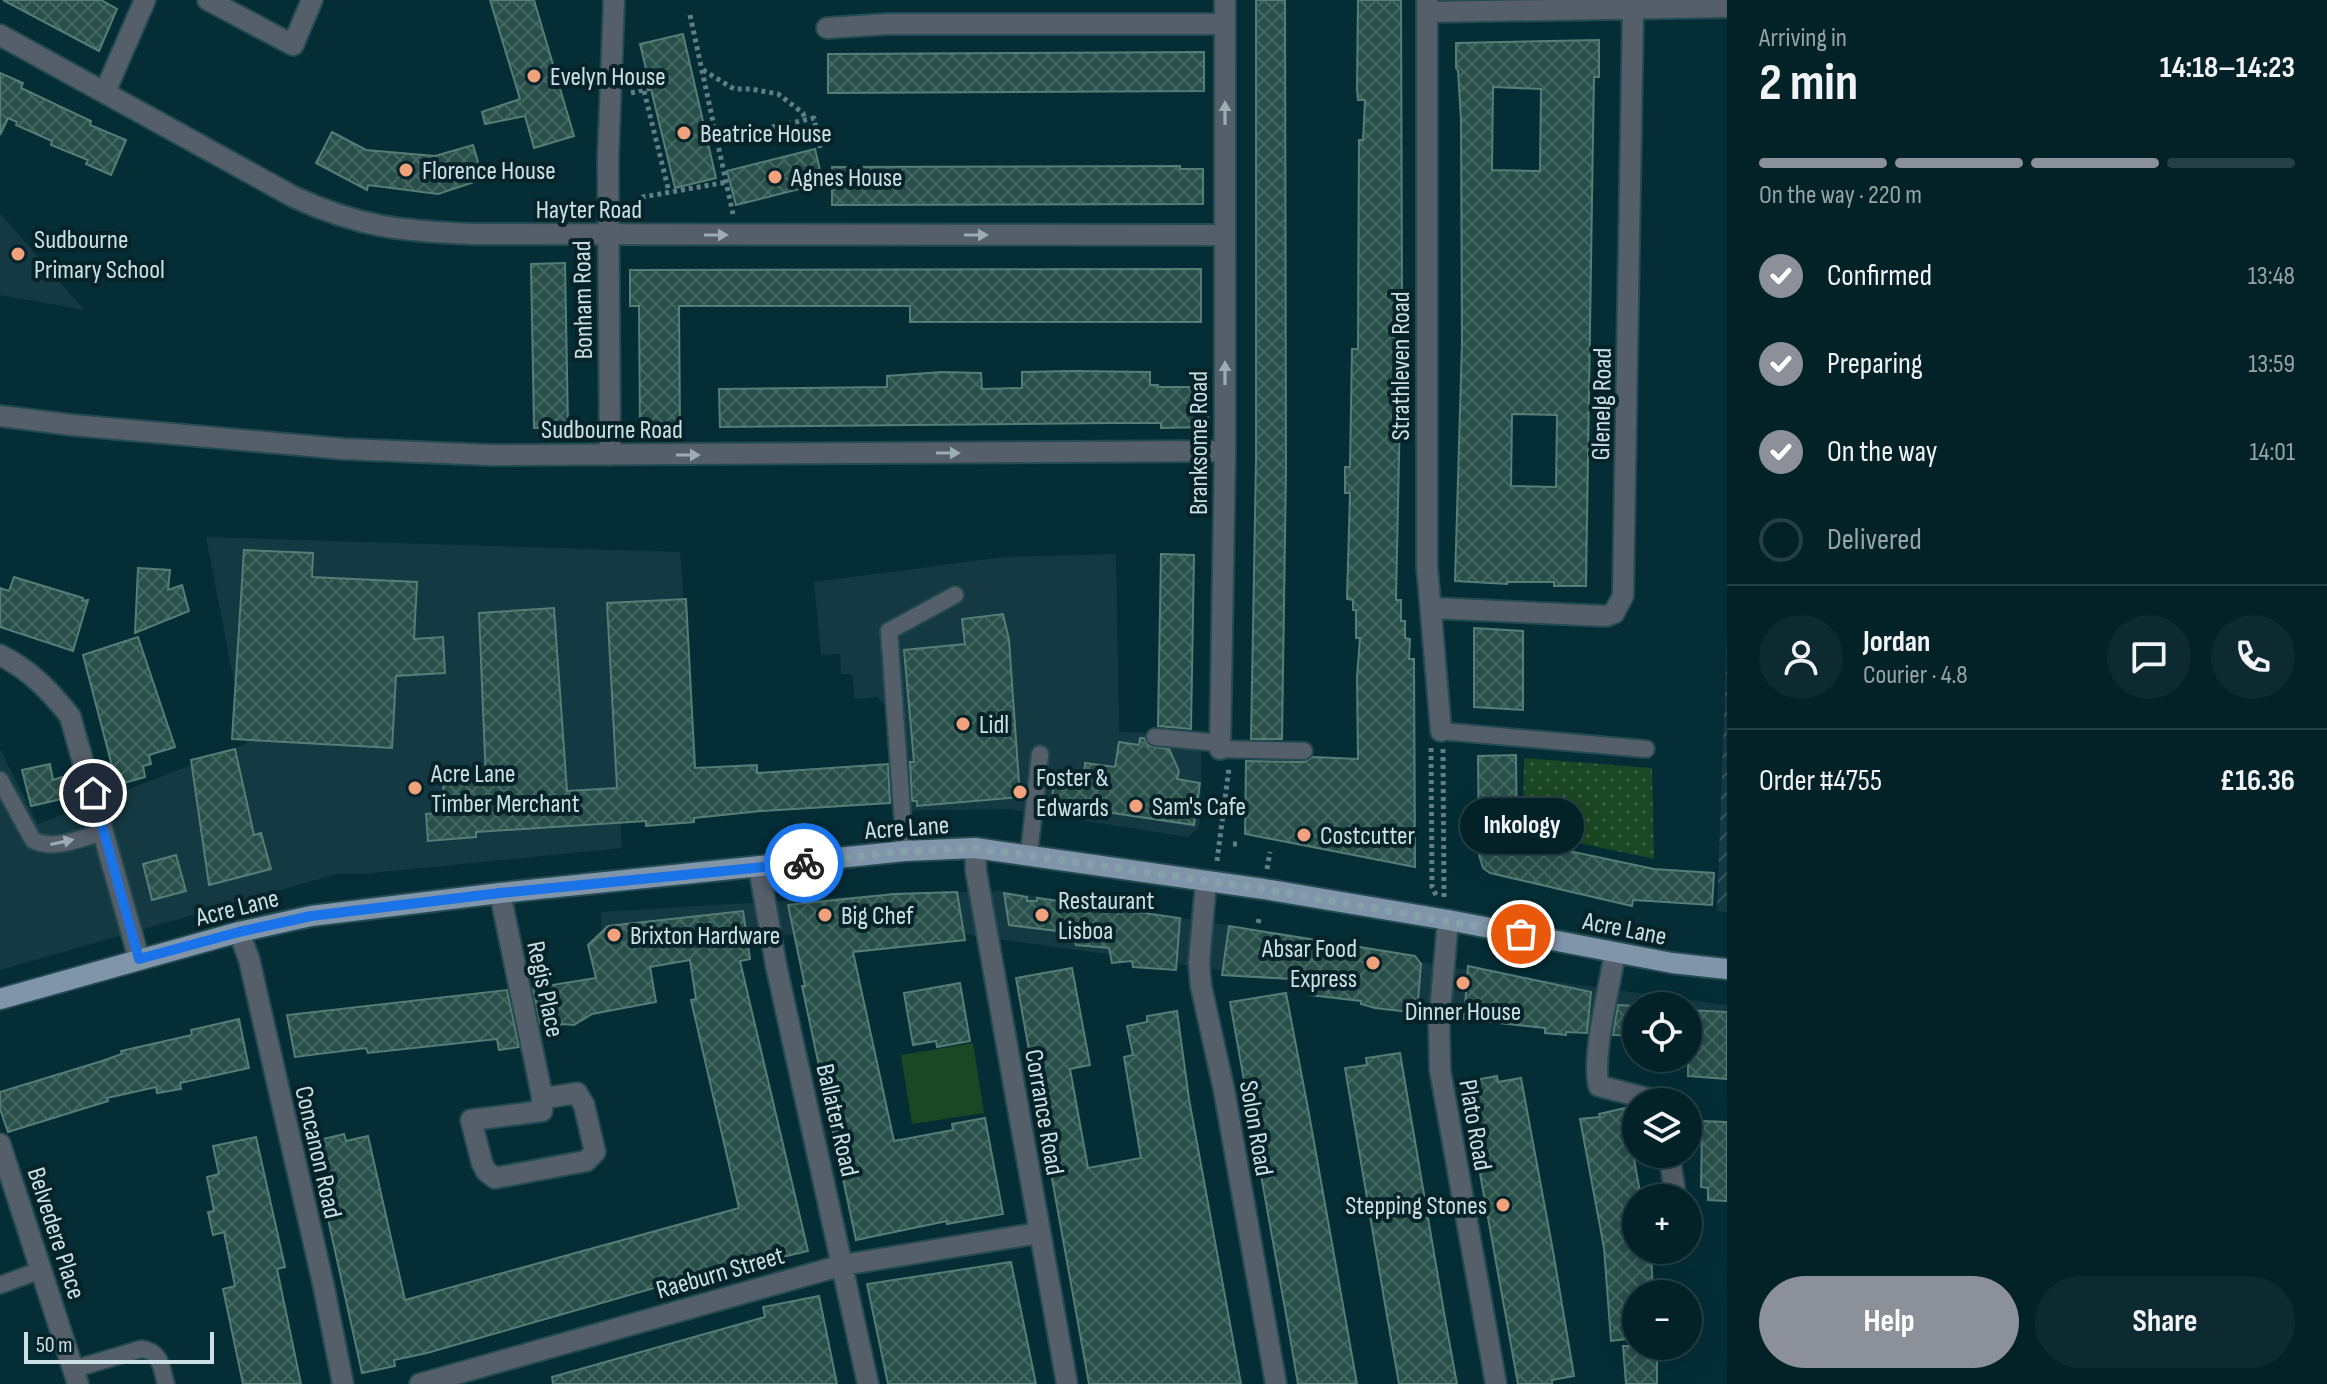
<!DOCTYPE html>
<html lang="en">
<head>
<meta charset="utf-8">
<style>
	body { margin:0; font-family:"Sofia Sans Condensed",sans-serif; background:#0d2a30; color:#f1f3f6; height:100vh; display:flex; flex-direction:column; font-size:30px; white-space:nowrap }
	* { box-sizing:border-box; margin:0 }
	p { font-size:26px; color:#97a4a8 }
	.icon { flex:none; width:44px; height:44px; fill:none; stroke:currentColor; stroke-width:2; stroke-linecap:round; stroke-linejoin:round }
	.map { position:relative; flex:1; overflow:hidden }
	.side { display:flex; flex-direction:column; background:#032228; width:600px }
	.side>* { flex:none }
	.tools { position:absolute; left:1622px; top:992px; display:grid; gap:16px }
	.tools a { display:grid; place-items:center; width:80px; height:80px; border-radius:50%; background:#032228; box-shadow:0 8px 32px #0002,0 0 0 2px #243f45; font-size:40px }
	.scale { position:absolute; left:24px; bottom:20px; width:190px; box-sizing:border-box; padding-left:8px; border:4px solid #cce0e5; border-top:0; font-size:22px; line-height:28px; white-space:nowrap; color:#cce0e5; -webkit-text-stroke:6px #052329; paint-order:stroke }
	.pin { position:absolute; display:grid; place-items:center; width:68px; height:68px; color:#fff; margin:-34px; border:4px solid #fff; border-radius:50%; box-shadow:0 2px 8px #0007 }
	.courier { position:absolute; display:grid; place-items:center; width:80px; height:80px; margin:-40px; border:6px solid #1a73e8; border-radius:50%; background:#fff; color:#222; box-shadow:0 2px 10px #0007 }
	.bubble { position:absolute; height:56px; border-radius:28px; background:#032228; box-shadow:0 8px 32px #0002,0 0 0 2px #243f45; font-size:26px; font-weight:700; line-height:56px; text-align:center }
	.overview em { font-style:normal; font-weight:700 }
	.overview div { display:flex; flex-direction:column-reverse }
	.overview { display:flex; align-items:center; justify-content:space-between; height:136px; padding:0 32px }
	h1 { font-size:52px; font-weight:700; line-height:60px }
	.bar { display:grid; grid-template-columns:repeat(4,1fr); gap:12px 8px; align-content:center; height:96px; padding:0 32px }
	.bar i { height:10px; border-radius:6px; background:#243f45 }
	.bar .on { background:#8c9099 }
	.bar p { grid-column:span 4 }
	.line { display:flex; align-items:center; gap:20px; padding:0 32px; border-top:2px solid #243f45 }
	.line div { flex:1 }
	.round { display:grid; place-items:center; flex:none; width:84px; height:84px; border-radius:42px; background:#0d2a30 }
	ol { padding:0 32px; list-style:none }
	li { display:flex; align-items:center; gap:24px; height:88px }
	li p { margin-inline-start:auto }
	li .icon { padding:8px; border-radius:50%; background:#8c9099; color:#fff; stroke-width:4 }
	li:last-child { color:#97a4a8 }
	li i { width:44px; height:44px; border:4px solid #243f45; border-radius:50% }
	.button { display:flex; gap:16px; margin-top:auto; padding:16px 32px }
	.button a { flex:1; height:92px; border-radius:48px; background:#8c9099; color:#fff; font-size:32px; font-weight:700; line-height:92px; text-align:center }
	.button a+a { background:#0d2a30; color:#f1f3f6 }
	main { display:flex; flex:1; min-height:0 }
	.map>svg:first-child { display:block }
</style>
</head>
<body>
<main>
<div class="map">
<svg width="1727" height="1384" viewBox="0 0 1727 1384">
	<defs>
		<pattern id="industrial-furrows" width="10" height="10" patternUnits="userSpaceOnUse" patternTransform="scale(2)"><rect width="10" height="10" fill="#143942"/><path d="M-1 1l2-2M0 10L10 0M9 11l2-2" fill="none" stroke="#35555d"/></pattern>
		<pattern id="garden-dots" width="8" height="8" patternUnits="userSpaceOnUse" patternTransform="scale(2)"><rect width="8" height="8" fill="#1b4724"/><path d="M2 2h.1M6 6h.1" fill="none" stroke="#3b6144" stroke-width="1.8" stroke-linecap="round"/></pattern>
		<pattern id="building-cross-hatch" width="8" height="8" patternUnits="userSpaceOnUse" patternTransform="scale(2)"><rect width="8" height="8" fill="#284f49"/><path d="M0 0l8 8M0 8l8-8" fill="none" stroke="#466863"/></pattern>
	</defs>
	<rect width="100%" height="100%" fill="#042d36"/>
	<path fill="#143942" d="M0,213L84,310L0,295Z
		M206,537L680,552L696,759L617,765L622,848L363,874H337L0,970V749L38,824L246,744Z
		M1116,554L1119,732L1202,734L1200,823L1196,830L1188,837L1008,809L892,811L885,706L877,697L855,699L852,674H841L840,654L821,655L814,582L1003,557Z
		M1002,891L1227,925L1461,969L1727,1005V1046L1688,1042V1006H1636V1037L1284,979L934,930L747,936L602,949L601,912L894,894Z"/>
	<path fill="url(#industrial-furrows)" d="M1727,637V912L1717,911Z"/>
	<path fill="#1b4724" d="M973,1043L984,1113L912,1124L901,1055Z"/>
	<path fill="url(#garden-dots)" d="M1524,758L1652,768L1654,859L1523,831Z"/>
	<path fill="url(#building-cross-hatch)" stroke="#567e76" stroke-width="2" fill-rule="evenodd" d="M3,0H101L117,9L99,51Z
		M490,0H534L574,136L534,148L525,116L485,124L482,112L520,99Z
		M1256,0H1285L1286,470L1282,739H1251L1256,461Z
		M1358,0H1401L1402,313L1396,600H1401V621H1405V638L1410,639L1409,659H1414L1415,867L1245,834L1246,761L1304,762L1313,757L1358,759L1357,678L1360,638H1356V610H1353V600L1347,599L1350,493H1345V467H1350L1352,349H1358L1359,140H1363L1365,100H1358L1357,89Z
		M683,34L716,178L675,188L640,44Z
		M1599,40V77H1594L1593,134L1586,586H1554V582H1507V584L1455,581L1462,343L1461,120L1458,71L1456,68V43ZM1493,87L1541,89L1540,171L1492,170ZM1512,414L1557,415L1556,487L1511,486Z
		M1204,52V91L828,93V54Z
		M0,73L23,83L21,88L91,121L90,125L126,140L111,175L86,164L88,160L51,145L52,141L16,125L17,122L8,118L0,135Z
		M332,132L366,150L435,156L473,145L483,179L438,194L368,185L367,190L316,163Z
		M815,149L823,183L736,205L727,171Z
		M1180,166V169H1203V204L832,205V167Z
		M565,263L568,427L534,428L531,264Z
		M1201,269V322H910V306H679L680,431H640L639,306H630V270Z
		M1072,371L1150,372V385H1158V387H1207L1208,427L1161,428V423H1111L720,427L719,389L887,387V376L942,372L981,373L982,389L1022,388V372Z
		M244,550L313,553L312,577L417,582L414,639L443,637L445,673L396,676L392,748L232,739Z
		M1161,554L1194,555L1191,729L1158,726Z
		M138,568L170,570L168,590L182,585L189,611L135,633Z
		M14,577L83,598L82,601L88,600L73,651L0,627V588L9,591Z
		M686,599L695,768L757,765V773L888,764L890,803L761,811L694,818V822L646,826V821L476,832V837L428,841L426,814L445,812L443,785L486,781L479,613L554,608L567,791L617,788L607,603Z
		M1003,614L1009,640L1020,797L917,806V801H912L910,762H914L904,650L965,644L962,619Z
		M1474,628L1523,631V710L1474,707Z
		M138,637L175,747L149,755L151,764L143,766L145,777L117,785L83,655Z
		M1140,738H1144L1149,746L1169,749L1179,771L1177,779L1200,783L1194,825L1051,804L1056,771L1084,775L1085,763L1115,767L1119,742L1139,745Z
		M235,749L254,835L261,833L271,869L209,885L191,760Z
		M1516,755L1517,840L1654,869L1714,873L1712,905L1633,900L1632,906L1490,873L1483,868L1479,855L1478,756Z
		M50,764L53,780L62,777L66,798L31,806L22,770Z
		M176,855L186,891L152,900L143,864Z
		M957,892L965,940L853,952L894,1141L953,1130L952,1124L985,1118L1003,1214L947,1224V1221L856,1240L802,986H805L788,905L894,894Z
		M1004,893L1027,897V901H1037V898L1180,918L1176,970L1133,967L1132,961L1112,963L1109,948L1076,945L1073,933L1009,925Z
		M743,911L750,959L740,961L808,1251L668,1284L427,1353L394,1360L395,1366L362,1373L311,1142L344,1134L346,1141L368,1136L405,1300L739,1208L691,1000L696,999L690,960L650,967L656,1002L592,1014L574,1025L563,1024L553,1028L540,1024L533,988L596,978L588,945L608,926Z
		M1229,926L1415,956L1421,964L1417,1013L1375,1008L1361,1004V1001L1310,995L1309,980L1222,975Z
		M1468,966L1591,992L1587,1033L1566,1032V1035L1545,1033V1028L1464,1019Z
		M1072,968L1090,1065L1070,1069L1088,1168L1141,1158L1124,1057L1133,1055L1127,1026L1147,1022V1016L1177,1011L1189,1099L1241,1384H1089L1016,978Z
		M960,983L970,1041L937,1047L936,1041L913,1045L904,993Z
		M507,990L519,1047L499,1050L497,1039L368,1053L366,1048L295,1057L287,1015Z
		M1286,993L1309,1114L1357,1384H1298L1287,1320L1230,1002Z
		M1618,1005L1636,1006V1036L1613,1035Z
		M1688,1010L1727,1012V1079L1688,1076Z
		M239,1019L249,1068L180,1083L181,1089L157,1093L156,1087L107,1098L108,1101L8,1132L0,1109V1092L102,1061L122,1054L121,1051L192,1035L191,1030Z
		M1400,1053L1446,1324L1457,1384H1399L1386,1310L1345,1068L1367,1065L1366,1058Z
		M1497,1076L1498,1082L1521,1078L1553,1251L1574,1376L1552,1380V1384H1518L1472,1129L1464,1082Z
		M1625,1108L1641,1198H1636V1250H1651L1653,1294H1636V1338L1611,1341L1604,1248L1580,1119L1600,1117L1599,1114Z
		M1702,1121L1727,1122V1201L1708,1200V1188L1701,1187Z
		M256,1137L285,1267L277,1269L301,1384H243L223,1289L235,1286L224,1232L213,1235L208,1212L214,1211L207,1177L219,1174L213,1146Z
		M1011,1262L1036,1384H888L867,1284Z
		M819,1296L837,1384H553L552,1377L765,1317L763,1307Z
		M1623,1346H1657V1384H1626Z"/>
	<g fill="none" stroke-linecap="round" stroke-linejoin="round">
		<defs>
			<path id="service" d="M1441,731L1646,749
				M1155,737L1220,743
				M1220,749L1304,751
				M0,780L33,840C53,851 81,838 103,832
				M905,851L889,631L955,595
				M1029,854L1040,754
				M0,1285L41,1270
				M74,1369L141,1349C161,1351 161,1367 166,1384"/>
			<path id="minor" d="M208,0L293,45L312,0
				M1427,0V567L1441,731
				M1427,12L1727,7
				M827,28L888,24H1225
				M0,35L294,197C359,227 401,231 472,234L1225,235
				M105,92L145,0
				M0,416L72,425L344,449L491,455L1225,451
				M610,455L608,160L614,0
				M1431,608L1606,616L1614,613L1623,596L1633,10
				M0,655C30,670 49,690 70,716L139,959
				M1220,749L1225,451V0
				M975,848L976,871L1067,1384
				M759,867L776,965L868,1384
				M1206,881L1199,963L1201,986L1224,1090L1276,1384
				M500,893L542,1096
				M1448,920L1439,1024L1440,1070L1496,1384
				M239,932L249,959L323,1283L343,1384
				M1615,953C1610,984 1591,1059 1599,1086L1662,1102
				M577,1093L584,1105L595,1152L586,1161L495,1178L486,1171L482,1163L471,1120L542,1111V1096L551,1097Z
				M0,1144L78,1384
				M1669,1154L1676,1198
				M420,1384L843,1265L1039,1233"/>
			<path id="primary" d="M0,999L239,932L311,916L500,893L905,851L975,848L1264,889L1448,920L1672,963L1727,969"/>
		</defs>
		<use href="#service" stroke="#244a52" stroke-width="20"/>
		<use href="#minor" stroke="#244a52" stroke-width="24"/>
		<use href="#primary" stroke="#244a52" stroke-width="24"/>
		<path stroke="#5f7e85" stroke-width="5" stroke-dasharray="4 4" stroke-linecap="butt" d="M690,15L733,214
			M703,70L734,89H751L778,94L803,113L805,119
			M644,91L669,192
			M631,93L651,88
			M717,139L814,118L820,148
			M639,214L643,197L727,182
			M1431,748L1432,887L1437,897
			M1443,749L1444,899
			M1233,844H1238
			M1217,861L1229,768
			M1267,869L1270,852
			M1258,923L1260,916"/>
		<use href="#service" stroke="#555f69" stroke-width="16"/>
		<use href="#minor" stroke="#555f69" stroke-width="20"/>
		<use href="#primary" stroke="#8195aa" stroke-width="20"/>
	</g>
	<defs><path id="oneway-solid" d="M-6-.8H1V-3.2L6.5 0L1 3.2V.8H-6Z" transform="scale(2)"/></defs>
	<g fill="#9cacb3">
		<use href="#oneway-solid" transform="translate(1225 113) rotate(-90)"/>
		<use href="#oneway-solid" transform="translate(716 235)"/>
		<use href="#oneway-solid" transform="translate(976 235)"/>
		<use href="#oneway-solid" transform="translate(1225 373) rotate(-90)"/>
		<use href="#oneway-solid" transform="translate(948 453)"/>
		<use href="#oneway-solid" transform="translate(688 455)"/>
		<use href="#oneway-solid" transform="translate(62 842) rotate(-12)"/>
	</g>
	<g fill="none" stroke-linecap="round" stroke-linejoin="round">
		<path stroke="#86a1a8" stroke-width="8" stroke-dasharray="0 14.4" d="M804,863L905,851L975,848L1264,889L1521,934"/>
		<path stroke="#1a73e8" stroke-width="10" d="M93,793L139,959L239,932L311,916L500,893L804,863"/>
	</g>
	<g fill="#f1a17b" stroke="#052329" stroke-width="3">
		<circle cx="534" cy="76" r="8"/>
		<circle cx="684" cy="133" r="8"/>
		<circle cx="406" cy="170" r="8"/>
		<circle cx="775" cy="177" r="8"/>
		<circle cx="18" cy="254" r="8"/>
		<circle cx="963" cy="724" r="8"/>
		<circle cx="415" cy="788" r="8"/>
		<circle cx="1020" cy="792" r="8"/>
		<circle cx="1136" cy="806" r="8"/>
		<circle cx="1304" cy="835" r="8"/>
		<circle cx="825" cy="915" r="8"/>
		<circle cx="1042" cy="915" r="8"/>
		<circle cx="614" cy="935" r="8"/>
		<circle cx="1373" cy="963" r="8"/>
		<circle cx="1463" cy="983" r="8"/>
		<circle cx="1503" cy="1205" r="8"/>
	</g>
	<g text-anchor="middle" stroke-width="8" stroke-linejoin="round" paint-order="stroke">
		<g font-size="26" fill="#cce0e5" stroke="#052329" text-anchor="start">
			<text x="550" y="85">Evelyn House</text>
			<text x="700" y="142">Beatrice House</text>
			<text x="422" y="179">Florence House</text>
			<text x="791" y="186">Agnes House</text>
			<text x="34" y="248">Sudbourne<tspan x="34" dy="30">Primary School</tspan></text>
			<text x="979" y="733">Lidl</text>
			<text x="431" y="782">Acre Lane<tspan x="431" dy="30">Timber Merchant</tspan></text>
			<text x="1036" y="786">Foster &amp;<tspan x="1036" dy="30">Edwards</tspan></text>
			<text x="1152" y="815">Sam's Cafe</text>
			<text x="1320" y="844">Costcutter</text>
			<text x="1058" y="909">Restaurant<tspan x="1058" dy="30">Lisboa</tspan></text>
			<text x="841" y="924">Big Chef</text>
			<text x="630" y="944">Brixton Hardware</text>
			<text x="1357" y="957" text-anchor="end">Absar Food<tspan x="1357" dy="30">Express</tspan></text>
			<text x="1463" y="1020" text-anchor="middle">Dinner House</text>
			<text x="1487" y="1214" text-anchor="end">Stepping Stones</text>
		</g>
		<g font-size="26" fill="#cce0e5" stroke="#052329">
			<text x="589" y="218">Hayter Road</text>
			<text transform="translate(582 300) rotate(-91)" y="9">Bonham Road</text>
			<text transform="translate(1400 366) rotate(-90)" y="9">Strathleven Road</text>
			<text transform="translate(1601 404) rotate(-89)" y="9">Glenelg Road</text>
			<text x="612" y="438">Sudbourne Road</text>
			<text transform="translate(1198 443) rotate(-90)" y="9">Branksome Road</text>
			<text transform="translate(907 827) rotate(-4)" y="9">Acre Lane</text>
			<text transform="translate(237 907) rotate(-14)" y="9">Acre Lane</text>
			<text transform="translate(1625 928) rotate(11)" y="9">Acre Lane</text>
			<text transform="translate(546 989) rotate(78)" y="9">Regis Place</text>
			<text transform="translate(1045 1112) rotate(80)" y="9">Corrance Road</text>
			<text transform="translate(838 1120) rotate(77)" y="9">Ballater Road</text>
			<text transform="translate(1476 1125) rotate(80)" y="9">Plato Road</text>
			<text transform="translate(1257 1128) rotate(80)" y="9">Solon Road</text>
			<text transform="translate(319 1152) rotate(77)" y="9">Concanon Road</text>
			<text transform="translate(57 1233) rotate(72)" y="9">Belvedere Place</text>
			<text transform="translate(720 1272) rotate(-16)" y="9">Raeburn Street</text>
		</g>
	</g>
</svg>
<div class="tools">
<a><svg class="icon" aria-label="locate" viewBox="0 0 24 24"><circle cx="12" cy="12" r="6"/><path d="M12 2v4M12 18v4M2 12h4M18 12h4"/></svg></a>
<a><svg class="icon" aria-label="layers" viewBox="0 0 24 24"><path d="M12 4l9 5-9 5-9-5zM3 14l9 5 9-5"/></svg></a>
<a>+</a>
<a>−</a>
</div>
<div class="scale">50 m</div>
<div class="pin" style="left:1521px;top:934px;background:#ea580c"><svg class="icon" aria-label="bag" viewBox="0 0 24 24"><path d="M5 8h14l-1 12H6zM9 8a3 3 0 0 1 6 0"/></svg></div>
<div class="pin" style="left:93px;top:793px;background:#1f2937"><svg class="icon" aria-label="home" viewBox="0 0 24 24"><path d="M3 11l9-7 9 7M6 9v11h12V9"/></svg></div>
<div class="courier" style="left:804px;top:863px"><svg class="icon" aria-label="bike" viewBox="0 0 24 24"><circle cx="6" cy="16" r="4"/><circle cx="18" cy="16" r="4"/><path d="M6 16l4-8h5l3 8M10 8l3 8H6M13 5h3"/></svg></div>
<div class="bubble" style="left:1460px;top:798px;width:124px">Inkology</div>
</div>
<section class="side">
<div class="overview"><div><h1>2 min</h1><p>Arriving in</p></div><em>14:18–14:23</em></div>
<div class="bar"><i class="on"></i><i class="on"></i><i class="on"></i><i></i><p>On the way · 220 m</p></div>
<ol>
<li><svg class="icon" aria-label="check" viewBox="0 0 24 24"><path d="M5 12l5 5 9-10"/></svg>Confirmed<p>13:48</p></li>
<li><svg class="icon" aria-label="check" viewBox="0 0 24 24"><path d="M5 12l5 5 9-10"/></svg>Preparing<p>13:59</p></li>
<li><svg class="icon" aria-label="check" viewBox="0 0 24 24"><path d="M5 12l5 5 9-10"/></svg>On the way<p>14:01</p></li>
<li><i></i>Delivered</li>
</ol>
<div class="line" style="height:144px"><a class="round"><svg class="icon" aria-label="person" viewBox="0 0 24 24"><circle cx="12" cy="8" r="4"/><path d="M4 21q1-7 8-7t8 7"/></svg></a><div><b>Jordan</b><p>Courier · 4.8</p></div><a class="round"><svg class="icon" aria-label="chat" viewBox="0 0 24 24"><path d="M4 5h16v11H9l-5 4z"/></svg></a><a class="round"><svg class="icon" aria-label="phone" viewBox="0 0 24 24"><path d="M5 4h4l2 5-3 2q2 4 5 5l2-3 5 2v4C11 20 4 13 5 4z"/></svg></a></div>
<div class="line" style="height:104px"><div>Order #4755</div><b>£16.36</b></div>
<div class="button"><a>Help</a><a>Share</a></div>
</section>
</main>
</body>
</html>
